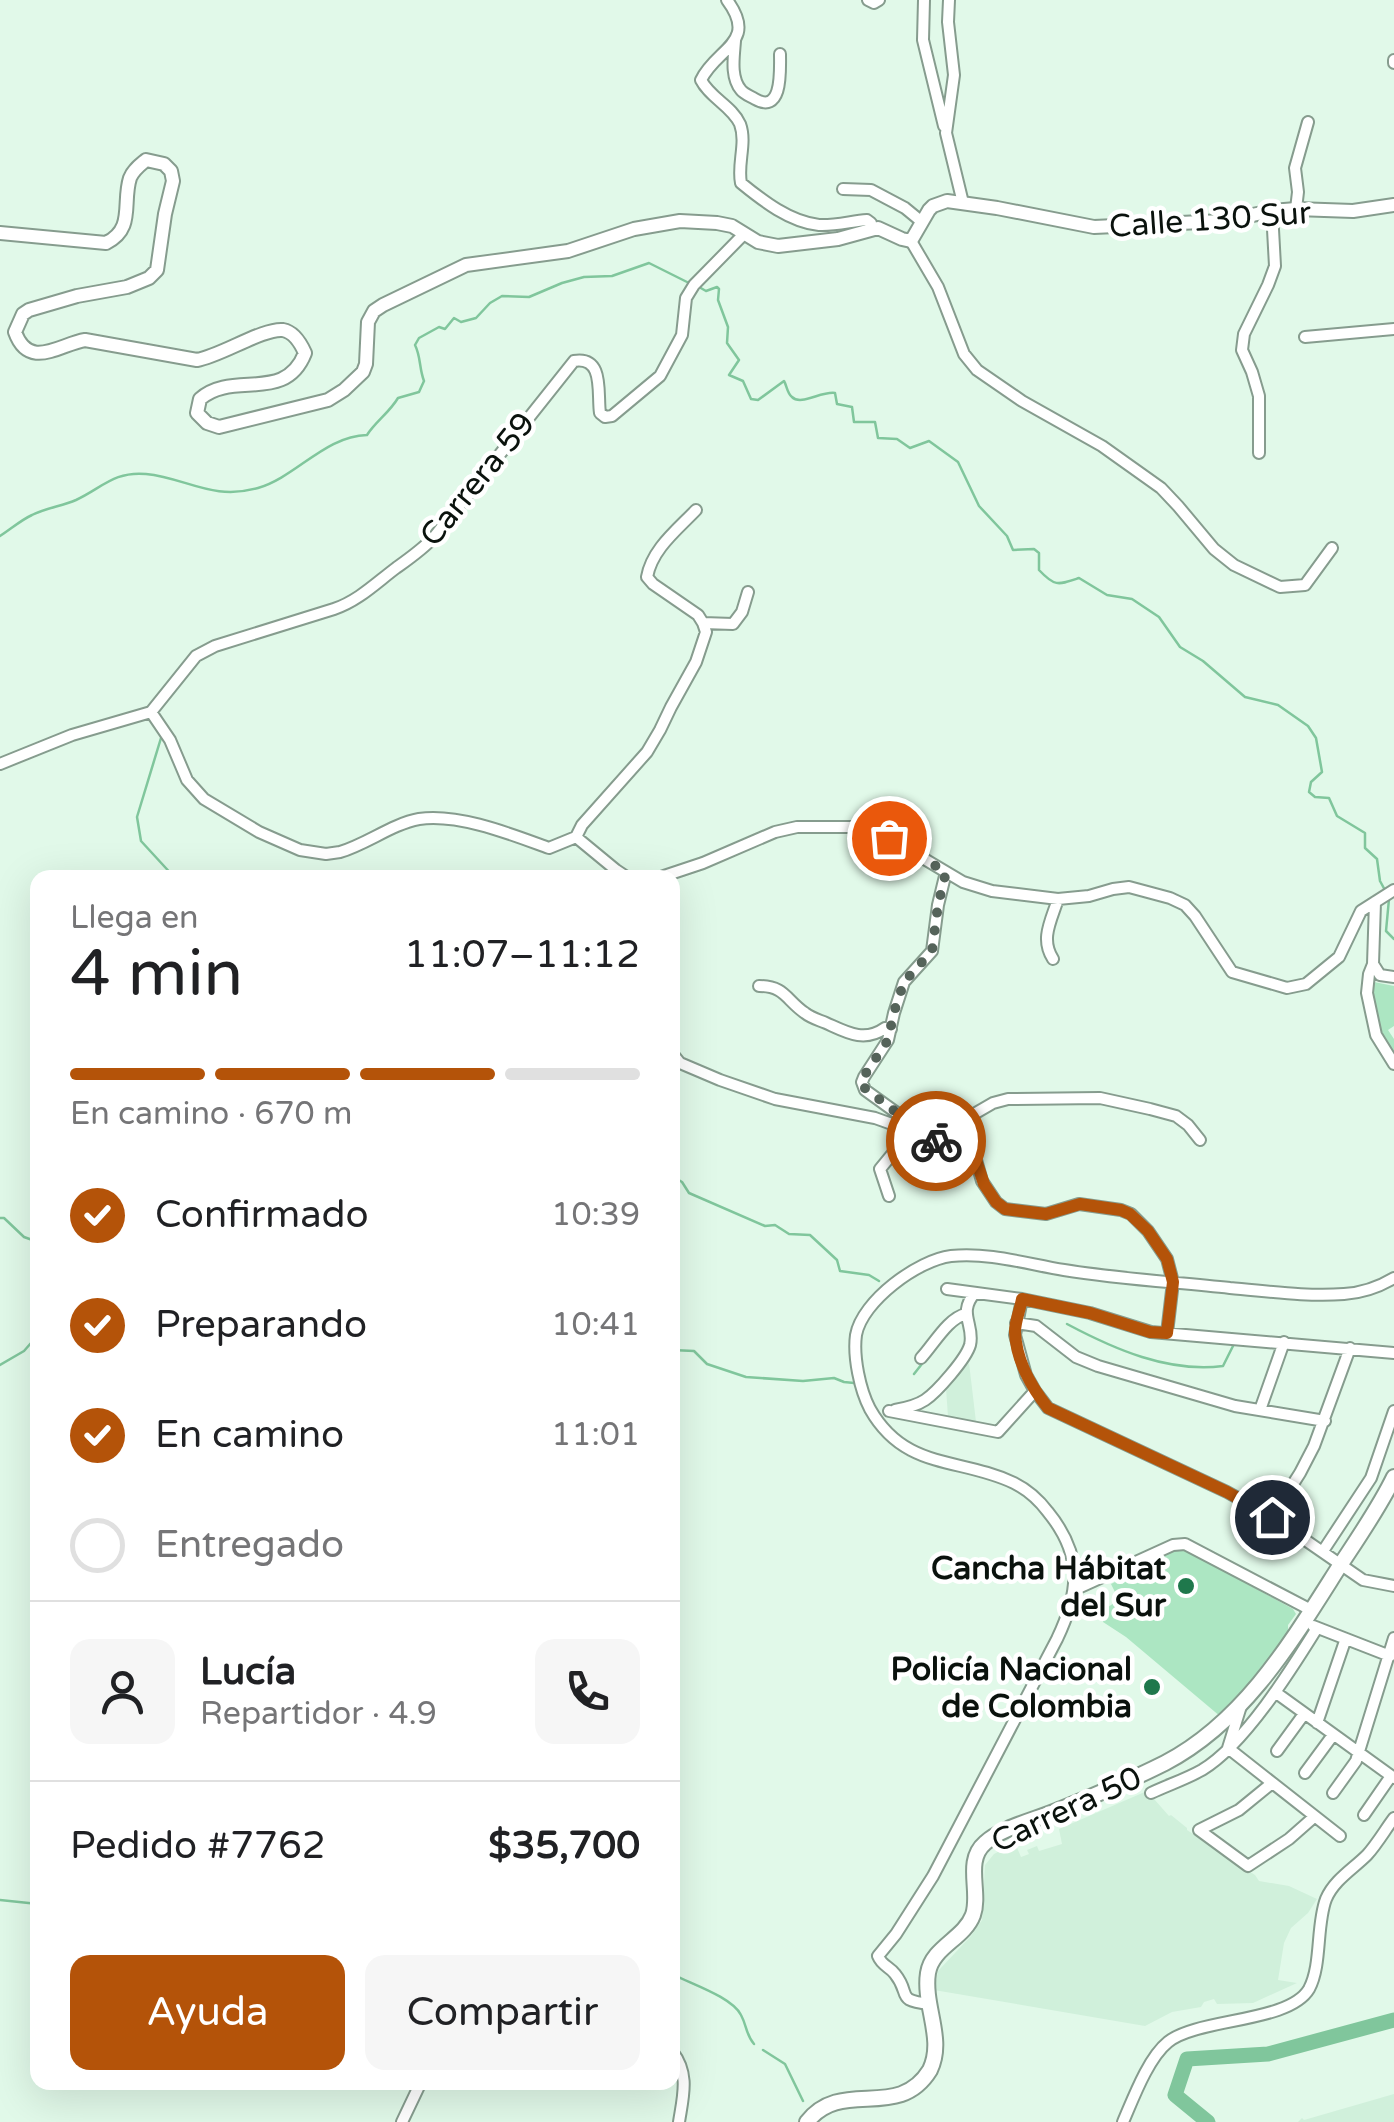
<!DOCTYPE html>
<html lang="es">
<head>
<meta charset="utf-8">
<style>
	body { margin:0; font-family:"Varela Round",sans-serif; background:#f6f6f6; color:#202124; height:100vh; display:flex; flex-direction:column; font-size:38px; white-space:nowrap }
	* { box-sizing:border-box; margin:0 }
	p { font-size:32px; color:#757577 }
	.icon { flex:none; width:55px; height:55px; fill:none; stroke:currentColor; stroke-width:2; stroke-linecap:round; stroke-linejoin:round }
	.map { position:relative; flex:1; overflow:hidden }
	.side { position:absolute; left:30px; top:870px; width:650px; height:1220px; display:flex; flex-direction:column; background:#fff; border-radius:20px; box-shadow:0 10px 40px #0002 }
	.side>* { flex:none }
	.pin { position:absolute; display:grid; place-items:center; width:85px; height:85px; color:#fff; margin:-42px; border:5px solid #fff; border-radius:50%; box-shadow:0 2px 10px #0007 }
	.courier { position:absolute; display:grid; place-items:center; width:100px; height:100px; margin:-50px; border:8px solid #b45309; border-radius:50%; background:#fff; color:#222; box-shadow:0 2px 12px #0007 }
	.head em { font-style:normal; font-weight:600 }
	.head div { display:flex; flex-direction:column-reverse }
	.head { display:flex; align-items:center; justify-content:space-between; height:170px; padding:0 40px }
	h1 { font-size:65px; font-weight:600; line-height:75px }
	.bar { display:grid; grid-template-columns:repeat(4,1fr); gap:15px 10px; align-content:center; height:120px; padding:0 40px }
	.bar i { height:12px; border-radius:8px; background:#e0e0e0 }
	.bar .active { background:#b45309 }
	.bar p { grid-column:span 4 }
	.line { display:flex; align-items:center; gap:25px; padding:0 40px; border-top:2px solid #e0e0e0 }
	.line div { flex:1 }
	.round { display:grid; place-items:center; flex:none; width:105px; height:105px; border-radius:20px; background:#f6f6f6 }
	ol { padding:0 40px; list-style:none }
	li { display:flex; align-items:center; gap:30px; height:110px }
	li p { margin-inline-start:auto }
	li .icon { padding:10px; border-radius:50%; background:#b45309; color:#fff; stroke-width:4 }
	li:last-child { color:#757577 }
	li i { width:55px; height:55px; border:5px solid #e0e0e0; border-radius:50% }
	.primary-button { display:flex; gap:20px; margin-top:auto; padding:20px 40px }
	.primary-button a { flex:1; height:115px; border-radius:20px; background:#b45309; color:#fff; font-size:40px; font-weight:600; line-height:115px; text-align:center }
	.primary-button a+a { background:#f6f6f6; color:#202124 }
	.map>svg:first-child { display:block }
</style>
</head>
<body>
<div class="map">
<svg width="1394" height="2122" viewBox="0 0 1394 2122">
	<rect width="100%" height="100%" fill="#e1f9e9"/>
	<path fill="#d0f0db" d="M969,1363L972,1388L976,1422L948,1417L946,1388Z
		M1147,1791L1169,1816L1171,1815L1187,1828V1830L1255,1875L1259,1881L1289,1886L1317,1899L1308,1913L1291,1928L1284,1943L1278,1980L1297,1983L1253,2003L1217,2004L1214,1999L1204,2002L1201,2007L1172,2012L1145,2026L934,1990L938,1971L971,1936L982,1920L985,1865L994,1854L1015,1843L1021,1857L1029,1854L1027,1850L1037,1846L1039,1851L1062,1844L1059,1829Z
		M1394,2094V2122H1298L1302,2118L1304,2120Z"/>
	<path fill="#ace6c2" d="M1374,982L1394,986V1026L1388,1030L1394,1039V1059L1374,1021L1372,985Z
		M1181,1547L1293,1609L1296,1614L1288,1625V1634L1242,1695L1221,1717L1126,1637L1103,1622L1108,1607L1114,1603L1117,1596L1111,1584L1133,1573L1134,1569Z"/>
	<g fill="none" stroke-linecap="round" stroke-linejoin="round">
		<path stroke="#80c69c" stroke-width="2.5" d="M699,287L706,291L717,287L719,289L718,300L728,327L727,343L739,360L729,375L743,381L751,399L758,400L784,381C787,386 787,393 792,397C801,406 821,391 835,393L837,404L852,407L854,422H875L878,438L897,439L910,448L929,441L958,462L979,506L1007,536L1013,550L1034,549L1039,553V570C1055,587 1058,585 1079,578L1107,595L1132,599L1159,617L1180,647L1203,661L1245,697L1278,705L1308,726L1316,738L1322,772L1311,782L1309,792L1315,797L1329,798L1337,816L1365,833V848L1377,859L1380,881L1386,892
			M0,536C11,529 21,520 32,515C46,508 62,506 76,500C102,488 114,471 146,474C187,478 212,501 258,488C296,477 325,436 367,435C376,421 389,413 398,398L419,392L424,381C419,368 421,357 415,345L419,338L439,327L445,329L454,318L461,322L476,318L490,303L502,296L529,297L562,283L584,277L612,276L649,263L691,284
			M161,738L137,817L141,841L175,878
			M1389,899L1386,931L1394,939
			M672,1176L682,1182L689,1193L765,1226L775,1225L789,1234L810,1235L837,1260L840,1271L869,1275L879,1281
			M0,1218H4L24,1237L38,1242
			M1067,1324C1114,1349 1168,1373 1223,1366L1233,1346
			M672,1350L694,1351L707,1364L746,1377L803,1381L834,1378L844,1382L854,1383
			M0,1365L24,1351L38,1335
			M914,1374L925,1360
			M0,1900L38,1904
			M672,1974C691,1984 732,1997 741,2015C747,2026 746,2035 754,2044
			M763,2050L785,2064L803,2101"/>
		<path stroke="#80c69c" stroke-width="15" d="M1208,2122L1175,2095L1187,2059L1268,2054L1394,2020"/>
		<defs>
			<path id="minor" d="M727,0C759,43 716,48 701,80C710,98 732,106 740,124C747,143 737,164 741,183C763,201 790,222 819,225C835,226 852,221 867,220L871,223L870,230
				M868,0L874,3L879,0
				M924,0L923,40L944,126
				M949,0L948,22L954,75L946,133L963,203
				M735,41C734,56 730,77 741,90C744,94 750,96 755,99C783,115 780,70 780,54
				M1394,60V63
				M843,189L871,190L905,208L922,222
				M1296,209L1298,192L1295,168L1308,122
				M911,241L938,287L964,354L977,370L1022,401L1102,446L1161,488L1178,506L1214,549L1234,565L1280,587L1305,585L1332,548
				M1305,337L1394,329
				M1259,453V396L1252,372L1242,350L1244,334L1268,285L1275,266L1272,211
				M696,510C677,530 652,549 647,577L653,584L698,615L703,623L733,624L742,612L748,592
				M151,712L170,740L187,780L204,799L259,832L300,850L326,854L340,852C367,844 392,824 419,819C459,813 513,835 549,848L576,837L582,825L647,752L660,730L671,707L696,662L706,632L703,623
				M0,764L72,735L151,712L196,656L215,646L334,609C358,601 376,583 396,568C410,558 423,549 434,537L574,361C605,356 597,394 600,413L605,417L612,416L660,376L682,335L686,298L694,285L744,234
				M576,837L616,870L628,878
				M946,872L938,905L932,951L904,982L894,1013L888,1040L864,1077L862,1082L865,1090L901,1116L911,1120L928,1122L959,1118L974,1114L993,1103L1008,1099L1100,1098L1150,1109L1176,1116L1188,1125L1200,1140
				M658,878L703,863L775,832L797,827H852L889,838L963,882L992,891L1058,899L1089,896L1113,889L1129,887L1170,898L1185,905L1195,916L1232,972L1287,988L1306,984L1339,957L1361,911L1394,890
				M1375,902L1373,964L1369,974L1367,993L1376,1035L1394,1064
				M1053,959C1040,939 1051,921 1058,899
				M1373,964L1380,975L1394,977
				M759,986C785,986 786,1000 805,1013C811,1018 819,1020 826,1023C846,1032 864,1043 885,1028L891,1029
				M672,1053L680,1063L720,1080L775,1099L875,1118L959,1148L970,1153L976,1160L982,1181L996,1202L1005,1209L1046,1214L1079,1204L1121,1210L1131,1214L1148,1231L1167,1259L1173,1282L1167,1333
				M889,1196L880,1169L903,1141L908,1126
				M947,1289L1022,1299L1090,1313L1151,1332L1394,1353
				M1016,1323L1036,1326L1076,1357L1098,1366L1235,1406L1325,1421
				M921,1358C934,1344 948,1318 966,1314
				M1035,1391L1048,1408L1227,1492L1272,1517L1363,1580L1394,1586
				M895,1410C906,1408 916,1406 925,1400C937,1392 966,1359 970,1345C975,1325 957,1313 975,1293
				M1260,1410L1284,1342
				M889,1411L998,1432L1035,1391L1026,1375L1015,1335L1022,1299
				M1272,1517L1300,1473L1314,1446L1350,1348
				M1323,1551L1371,1478L1394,1411
				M1074,1590L1173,1545L1185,1544L1311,1610
				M1313,1626L1390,1656
				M1275,1692L1394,1778
				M1241,1706L1228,1748L1340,1836
				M1317,1723L1345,1641
				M1277,1751L1304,1714
				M1305,1773L1333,1735
				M1272,1783L1239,1810L1199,1830L1248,1866L1289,1839L1314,1817
				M1151,1793C1168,1785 1186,1779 1202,1770C1244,1745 1291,1670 1317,1628
				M1333,1793L1356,1761L1394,1638
				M1364,1815L1391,1776
				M930,2004C894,2000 912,1995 895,1974C889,1966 882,1966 878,1956L896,1934L933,1876L1057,1639C1080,1591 1083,1555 1048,1512C1039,1500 1028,1490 1014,1483C960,1457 905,1471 870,1409C860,1390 853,1357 856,1335C862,1301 918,1260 951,1256C989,1252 1027,1264 1064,1270C1119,1279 1175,1282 1230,1288C1267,1291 1307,1297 1344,1294C1361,1293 1379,1287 1394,1278
				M672,2051C690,2074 683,2096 679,2122
				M402,2122L421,2082
				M1123,2122C1133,2099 1148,2058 1168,2042C1197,2018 1289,2023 1309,1989C1322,1965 1316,1925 1326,1899C1334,1880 1353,1869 1367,1855C1377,1844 1385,1830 1394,1818"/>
			<path id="tertiary" d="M0,233L106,243C135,229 122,203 130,178C133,170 140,165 146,160L164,164L171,171L173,181L165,214L157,270L149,278L127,287L77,296L29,310L23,314L15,332C29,371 60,344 85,340L197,360C221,356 263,328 283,330C294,332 301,344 305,353C285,404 233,370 200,399L197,413L207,423L219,427L328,400L344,390L363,372L366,364L368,322L374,311L383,305L466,265L568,251L634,229L680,221L717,223L732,226L758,242L778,246L838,239L878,228L902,239L911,241L929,210L933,206L947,201L997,208L1094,227L1223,221L1272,211L1296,209L1353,211L1394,205"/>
			<path id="secondary" d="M807,2122C842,2077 898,2122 930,2070C945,2039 923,2006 928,1973C932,1947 964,1939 973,1915C981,1892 964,1861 985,1843C1002,1827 1039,1819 1061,1809C1096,1795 1131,1780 1165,1763C1245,1721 1292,1641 1339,1567C1358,1538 1379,1508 1394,1477"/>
		</defs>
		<use href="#minor" stroke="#869c8e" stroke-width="14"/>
		<use href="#tertiary" stroke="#869c8e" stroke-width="16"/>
		<use href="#secondary" stroke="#869c8e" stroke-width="18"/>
		<use href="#minor" stroke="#fff" stroke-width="10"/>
		<use href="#tertiary" stroke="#fff" stroke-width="12"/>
		<use href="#secondary" stroke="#fff" stroke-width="14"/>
	</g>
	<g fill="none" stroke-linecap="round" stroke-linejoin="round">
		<path stroke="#55635a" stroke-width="10" stroke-dasharray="0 18" d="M889,838L946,872L938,905L932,951L904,982L894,1012L888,1040L864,1076L862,1086L901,1116L910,1120L906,1130L936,1141"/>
		<path stroke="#b45309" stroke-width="12" d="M936,1141L970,1153L976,1160L984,1184L996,1202L1005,1209L1046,1214L1080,1204L1121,1210L1130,1214L1148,1231L1167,1259L1173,1282L1167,1333L1150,1332L1090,1313L1022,1299C1020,1310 1015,1321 1015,1332C1016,1360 1032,1388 1048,1408L1227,1492L1272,1517"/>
	</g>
	<g fill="#1f784c" stroke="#fff" stroke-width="4">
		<circle cx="1186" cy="1586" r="10"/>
		<circle cx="1152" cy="1687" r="10"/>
	</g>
	<g text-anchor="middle" stroke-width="9" stroke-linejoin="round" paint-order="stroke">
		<g font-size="32" fill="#0a120d" stroke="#fff">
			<text transform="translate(1210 219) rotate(-4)" y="11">Calle 130 Sur</text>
			<text transform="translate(477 479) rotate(-51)" y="11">Carrera 59</text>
			<text transform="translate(1066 1809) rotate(-25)" y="11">Carrera 50</text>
		</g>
		<g font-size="32" font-weight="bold" fill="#0a120d" stroke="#fff" text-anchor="end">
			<text x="1166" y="1579">Cancha Hábitat<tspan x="1166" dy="37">del Sur</tspan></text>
			<text x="1132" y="1680">Policía Nacional<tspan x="1132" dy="37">de Colombia</tspan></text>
		</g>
	</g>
</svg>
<div class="pin" style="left:889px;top:838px;background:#ea580c"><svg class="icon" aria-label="bag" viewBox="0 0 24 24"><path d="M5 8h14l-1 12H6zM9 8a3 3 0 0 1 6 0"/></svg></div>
<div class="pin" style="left:1272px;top:1517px;background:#1f2937"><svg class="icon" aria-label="home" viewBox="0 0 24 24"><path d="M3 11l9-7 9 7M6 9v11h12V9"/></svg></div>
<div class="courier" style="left:936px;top:1141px"><svg class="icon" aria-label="bike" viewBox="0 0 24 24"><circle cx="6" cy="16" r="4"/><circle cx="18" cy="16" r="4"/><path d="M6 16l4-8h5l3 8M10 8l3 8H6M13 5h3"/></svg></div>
<section class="side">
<div class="head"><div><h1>4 min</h1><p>Llega en</p></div><em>11:07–11:12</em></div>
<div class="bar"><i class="active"></i><i class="active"></i><i class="active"></i><i></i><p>En camino · 670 m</p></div>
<ol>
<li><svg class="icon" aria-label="check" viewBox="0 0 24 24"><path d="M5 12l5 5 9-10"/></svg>Confirmado<p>10:39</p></li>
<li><svg class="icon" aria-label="check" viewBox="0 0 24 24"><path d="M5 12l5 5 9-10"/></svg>Preparando<p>10:41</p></li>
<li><svg class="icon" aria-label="check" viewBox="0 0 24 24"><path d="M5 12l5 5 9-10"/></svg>En camino<p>11:01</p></li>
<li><i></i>Entregado</li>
</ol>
<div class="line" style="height:180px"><a class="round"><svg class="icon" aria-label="person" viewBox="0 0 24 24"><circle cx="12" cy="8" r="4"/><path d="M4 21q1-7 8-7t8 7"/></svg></a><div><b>Lucía</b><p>Repartidor · 4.9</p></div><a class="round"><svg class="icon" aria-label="phone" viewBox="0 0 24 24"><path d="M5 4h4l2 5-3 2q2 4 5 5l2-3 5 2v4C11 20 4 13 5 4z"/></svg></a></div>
<div class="line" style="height:130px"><div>Pedido #7762</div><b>$35,700</b></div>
<div class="primary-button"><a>Ayuda</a><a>Compartir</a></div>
</section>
</div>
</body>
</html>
